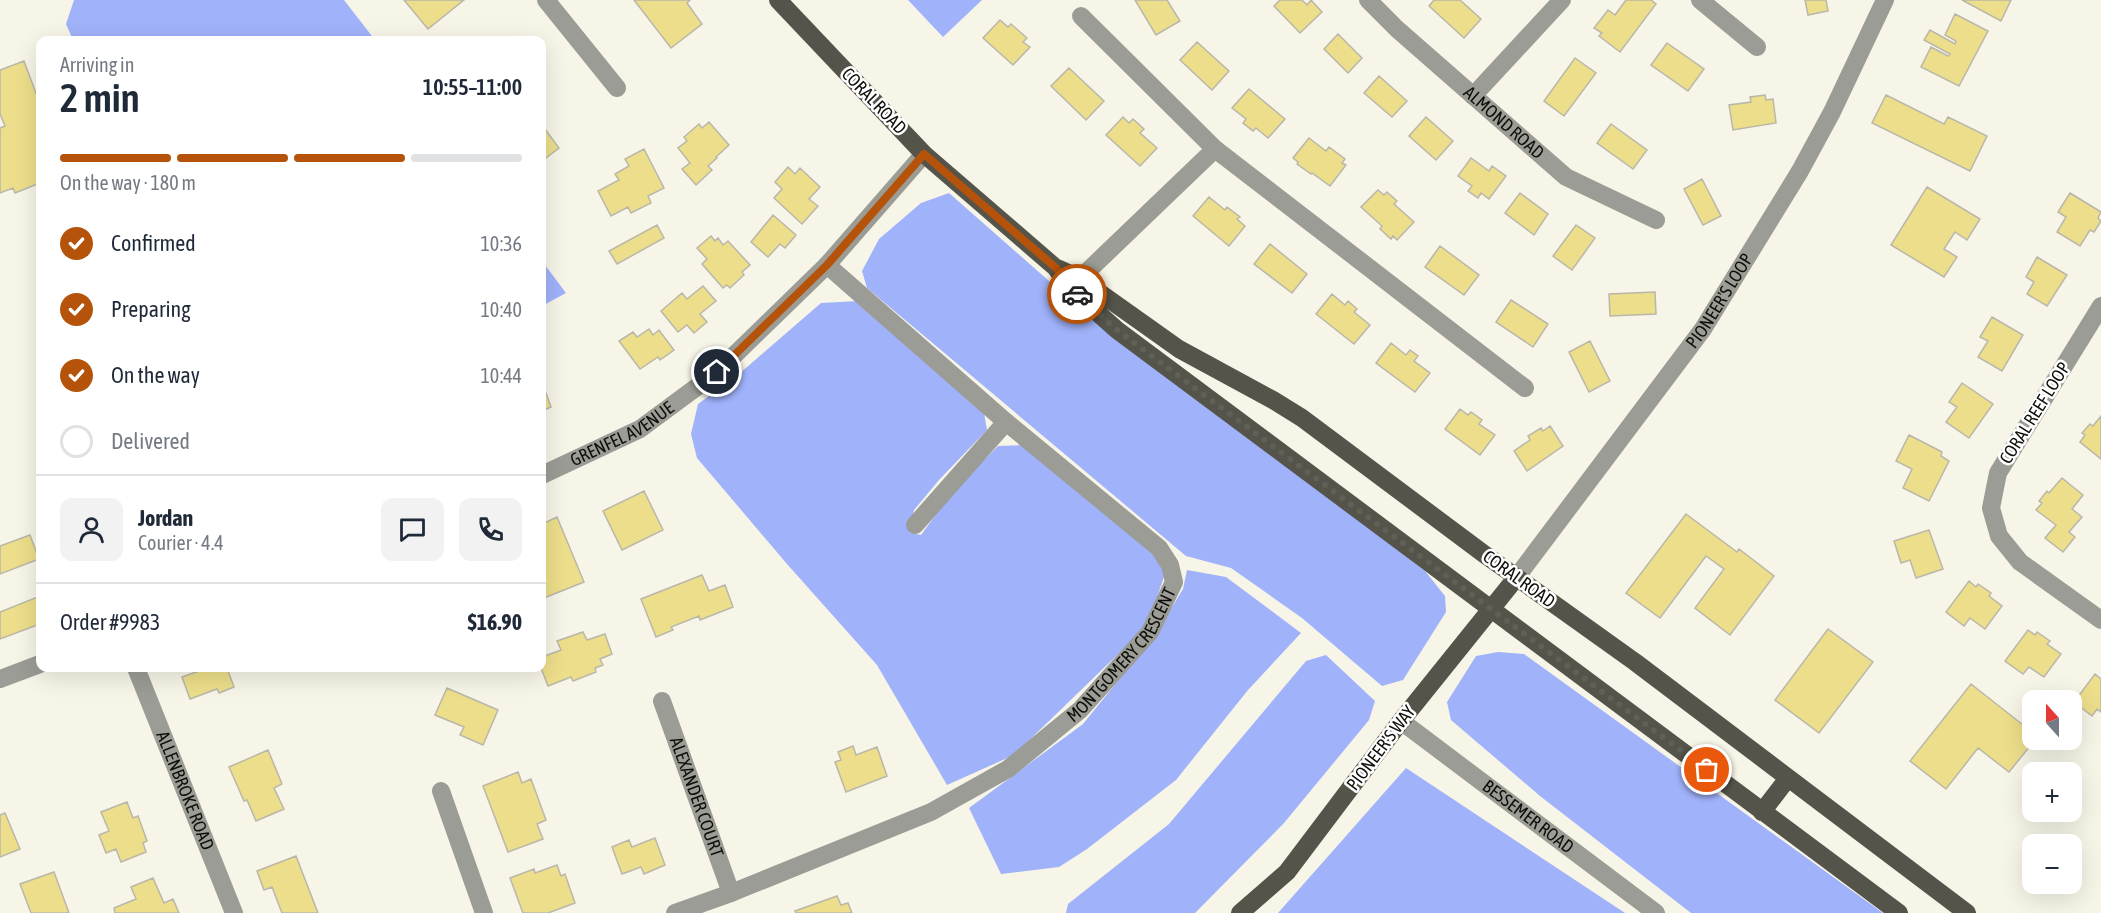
<!DOCTYPE html>
<html lang="en">
<head>
<meta charset="utf-8">
<style>
	body { margin:0; font-family:"Asap Condensed",sans-serif; background:#f2f2f3; color:#1f2937; height:100vh; display:flex; flex-direction:column; font-size:22px; white-space:nowrap }
	* { box-sizing:border-box; margin:0 }
	p { font-size:20px; color:#747a83 }
	.icon { flex:none; width:33px; height:33px; fill:none; stroke:currentColor; stroke-width:2; stroke-linecap:round; stroke-linejoin:round }
	.map { position:relative; flex:1; overflow:hidden }
	.drawer { position:absolute; left:36px; top:36px; width:510px; height:636px; display:flex; flex-direction:column; background:#fff; border-radius:12px; box-shadow:0 6px 24px #0002 }
	.drawer>* { flex:none }
	.needle { width:39px; rotate:339deg }
	.tools { position:absolute; left:2022px; top:690px; display:grid; gap:12px }
	.tools a { display:grid; place-items:center; width:60px; height:60px; border-radius:12px; background:#fff; box-shadow:0 6px 24px #0002; font-size:30px }
	.pin { position:absolute; display:grid; place-items:center; width:51px; height:51px; color:#fff; margin:-26px; border:3px solid #fff; border-radius:50%; box-shadow:0 2px 6px #0007 }
	.courier { position:absolute; display:grid; place-items:center; width:60px; height:60px; margin:-30px; border:4px solid #b45309; border-radius:50%; background:#fff; color:#222; box-shadow:0 2px 8px #0007 }
	.summary em { font-style:normal; font-weight:600 }
	.summary div { display:flex; flex-direction:column-reverse }
	.summary { display:flex; align-items:center; justify-content:space-between; height:102px; padding:0 24px }
	h1 { font-size:39px; font-weight:600; line-height:45px }
	.bar { display:grid; grid-template-columns:repeat(4,1fr); gap:9px 6px; align-content:center; height:72px; padding:0 24px }
	.bar i { height:8px; border-radius:4px; background:#e0e1e3 }
	.bar .selected { background:#b45309 }
	.bar p { grid-column:span 4 }
	.line { display:flex; align-items:center; gap:15px; padding:0 24px; border-top:2px solid #e0e1e3 }
	.line div { flex:1 }
	.round { display:grid; place-items:center; flex:none; width:63px; height:63px; border-radius:12px; background:#f2f2f3 }
	ol { padding:0 24px; list-style:none }
	li { display:flex; align-items:center; gap:18px; height:66px }
	li p { margin-inline-start:auto }
	li .icon { padding:6px; border-radius:50%; background:#b45309; color:#fff; stroke-width:4 }
	li:last-child { color:#747a83 }
	li i { width:33px; height:33px; border:3px solid #e0e1e3; border-radius:50% }
	.map>svg:first-child { display:block }
</style>
</head>
<body>
<div class="map">
<svg width="2101" height="913" viewBox="0 0 2101 913">
	<rect width="100%" height="100%" fill="#f7f5e7"/>
	<path fill="#a0b2fa" d="M74,0H344L375,40H73L66,24Z
		M908,0H982L943,37Z
		M949,193L1065,295L1175,381L1425,571L1445,596L1446,612L1403,680L1382,686L1302,618L1231,568L1186,556L867,288L862,271L879,239L921,203Z
		M542,261L566,293L542,306Z
		M858,301L984,413L987,430L939,480L914,510L909,532L921,535L952,492L998,446L1025,445L1156,549L1165,574L1154,606L1142,631L1014,755L947,785L877,665L787,564L697,458L691,434L698,404L739,374L821,303Z
		M1187,570L1226,577L1301,633L1248,690L1176,780L1087,849L1059,867L1001,874L969,808L1083,724L1155,635L1183,589Z
		M1498,652L1524,654L1883,913H1691L1540,796L1451,720L1447,702L1476,656Z
		M1326,655L1375,701L1369,720L1284,823L1195,913H1066L1068,904L1169,824L1306,661Z
		M1406,768L1625,913H1278Z"/>
	<path fill="#ecde8a" stroke="#b9b7aa" stroke-width="1.5" d="M404,0H464L428,29Z
		M634,0H690L687,3L702,24L671,48Z
		M1135,0H1167L1180,21L1156,35Z
		M1280,0H1302L1307,5L1311,0L1322,12L1300,33L1274,6Z
		M1434,0H1460L1481,19L1464,38L1429,6Z
		M1626,0H1651L1656,4L1620,52L1599,36L1602,33L1594,28L1608,10L1615,15Z
		M1805,0H1826L1828,11L1808,15Z
		M1962,0H2011L2001,21Z
		M1955,14L1988,31L1959,86L1921,67L1931,47L1948,56L1950,54L1924,40L1930,30L1955,44L1956,41L1945,35Z
		M1000,20L1008,27L1011,24L1027,38L1023,42L1030,47L1013,65L983,38Z
		M1338,34L1362,58L1348,73L1324,49Z
		M1197,42L1229,71L1212,90L1180,60Z
		M1667,43L1704,69L1688,91L1651,65Z
		M1575,58L1596,73L1564,116L1544,101Z
		M24,61L40,104V183L15,193L13,188L0,193V128L5,126L0,114V70Z
		M1069,68L1104,101L1086,120L1051,86Z
		M1379,76L1407,101L1392,117L1364,93Z
		M1249,89L1285,119L1268,138L1256,128L1253,131L1243,123L1246,119L1232,108Z
		M1765,95L1766,100L1773,99L1776,123L1733,130L1729,105L1751,102L1750,97Z
		M1886,95L1944,124L1948,117L1987,136L1970,171L1872,123Z
		M1123,117L1129,123L1133,119L1144,129L1140,133L1157,148L1140,166L1106,135Z
		M1426,117L1453,141L1436,160L1409,136Z
		M709,122L729,145L716,157L717,158L708,166L712,170L696,185L682,169L690,163L678,148L687,141L684,137L699,124L702,128Z
		M1611,124L1647,150L1633,169L1597,143Z
		M542,125L559,148L542,161Z
		M1309,138L1326,151L1329,147L1345,159L1342,163L1346,165L1330,186L1312,173L1311,174L1297,164L1298,162L1293,158Z
		M644,149L664,188L648,196L651,203L631,213L628,207L611,216L598,191L619,180L615,174L629,166L625,159Z
		M1471,158L1489,171L1492,166L1506,176L1489,199L1481,193L1478,198L1468,191L1472,186L1458,176Z
		M788,167L795,174L800,168L820,187L809,199L818,206L802,224L774,198L782,189L775,182Z
		M1702,179L1721,216L1703,225L1684,189Z
		M1927,187L1980,219L1967,240L1955,232L1944,249L1957,257L1944,277L1891,245Z
		M1378,190L1384,195L1387,192L1397,201L1394,204L1414,222L1397,240L1393,236L1391,239L1380,229L1382,226L1361,207Z
		M1520,193L1548,214L1534,235L1505,213Z
		M2070,193L2101,212L2098,218L2101,221L2094,232L2090,230L2080,246L2057,232L2066,217L2058,212Z
		M1209,197L1225,210L1227,207L1240,217L1237,219L1245,226L1229,246L1193,216Z
		M773,215L796,235L785,248L780,244L768,257L751,242Z
		M657,225L664,238L617,264L609,251Z
		M1576,225L1595,238L1572,270L1553,256Z
		M711,236L715,241L718,238L723,245L728,241L750,265L742,272L744,275L730,288L727,285L723,288L702,264L707,259L697,248Z
		M1270,244L1307,274L1292,293L1254,264Z
		M1440,246L1479,275L1464,295L1425,267Z
		M2037,257L2067,275L2047,306L2027,294L2034,282L2026,277Z
		M703,286L716,301L700,314L707,322L694,333L687,325L678,332L661,311L682,293L687,299Z
		M1655,292L1656,314L1610,316L1609,294Z
		M1332,294L1345,305L1348,301L1357,309L1354,312L1370,325L1354,344L1316,314Z
		M1511,300L1548,324L1533,347L1496,322Z
		M1992,317L2023,335L2002,371L1978,357L1988,341L1980,337Z
		M649,329L653,335L659,330L674,350L660,360L658,357L640,369L619,341L633,332L637,337Z
		M1590,341L1610,381L1589,392L1569,352Z
		M1391,343L1406,355L1410,350L1418,356L1414,361L1430,373L1415,392L1376,363Z
		M542,382L551,407L542,411Z
		M1962,383L1993,404L1969,438L1946,422L1957,407L1949,402Z
		M1460,409L1468,415L1471,412L1482,420L1479,424L1495,435L1480,455L1445,429Z
		M2101,416V459L2080,442L2085,435L2082,433L2090,424L2093,426Z
		M1550,426L1563,446L1527,471L1514,451L1530,440L1528,436L1541,428L1543,431Z
		M1909,435L1942,452L1941,456L1949,461L1929,501L1903,488L1912,469L1896,461Z
		M2062,478L2083,495L2072,509L2082,517L2069,532L2075,537L2063,552L2045,538L2056,525L2036,510L2042,503L2039,501L2047,491L2049,493Z
		M644,491L663,530L622,550L603,511Z
		M1686,514L1737,552L1739,549L1774,576L1730,635L1695,608L1724,569L1706,556L1660,618L1626,593Z
		M557,517L584,582L544,598L542,593V524Z
		M1929,530L1943,569L1916,578L1910,560L1901,563L1894,541Z
		M30,535L39,559L0,574V546Z
		M702,575L709,591L725,585L733,607L700,620L699,616L671,627L673,630L656,637L641,599Z
		M1969,581L1976,587L1978,584L1991,593L1989,596L2002,606L1985,629L1970,618L1964,626L1946,612Z
		M40,596V624L0,639V612Z
		M1828,629L1873,662L1819,733L1775,700Z
		M2028,630L2035,635L2037,632L2050,641L2047,644L2061,654L2044,677L2029,667L2023,674L2005,661Z
		M583,632L587,640L605,634L612,654L600,659L603,665L595,668L596,672L573,681L571,677L548,686L541,668L542,657L561,650L557,641Z
		M198,668H227L234,687L219,693L217,689L190,699L182,677L199,671Z
		M2095,674L2101,679V712L2097,709L2092,716L2074,702Z
		M1971,684L2032,732V740H2035L2009,772L1978,748L1946,789L1910,761Z
		M447,688L498,710L483,745L460,735L464,727L435,715Z
		M853,746L856,755L877,747L887,776L846,792L835,762L841,760L838,752Z
		M268,750L282,784L274,788L284,809L256,821L247,800L244,801L229,767Z
		M518,772L522,783L531,779L546,820L537,824L543,839L508,852L483,786Z
		M127,802L133,818L138,816L147,841L143,843L146,852L121,862L116,849L106,853L99,835L109,831L101,812Z
		M5,813L20,849L0,857V815Z
		M655,838L665,865L644,874L641,867L622,874L612,847L629,840L632,847Z
		M296,856L318,913H282L272,887L264,890L257,871Z
		M557,865L561,876L565,874L575,903L548,913H523L510,878L534,869L535,873Z
		M54,872L69,913H31L20,884Z
		M153,878L164,903L173,899L179,913H115L114,908L136,899L131,887Z
		M837,896L841,905L848,903L852,913H796L795,911Z"/>
	<g fill="none" stroke-linecap="round" stroke-linejoin="round">
		<g stroke="#9c9c96" stroke-width="18">
			<path d="M546,0L617,88"/>
			<path id="s1" d="M1368,0L1397,29L1566,177L1656,220"/>
			<path d="M1700,0L1757,47"/>
			<path d="M1081,16L1215,149L1525,388"/>
			<path d="M1473,96L1562,0"/>
			<path d="M1070,288L1215,149"/>
			<path d="M2101,306L1998,473L1991,508L1999,536L2020,562L2101,620"/>
			<path id="s2" d="M542,475L640,429L717,372L827,265L924,154"/>
			<path d="M915,525L1006,422"/>
			<path id="s3" d="M1516,578L1703,329L1800,171L1832,112L1885,0"/>
			<path id="s4" d="M136,668L234,913"/>
			<path d="M0,679L40,664"/>
			<path id="s5" d="M662,701L731,893"/>
			<path id="s6" d="M1401,721L1656,913"/>
			<path d="M441,791L484,913"/>
			<path id="s7" d="M675,913L731,893L931,812L1008,769L1080,710L1150,632L1174,582L1170,565L1159,548L1006,422L827,265"/>
		</g>
		<path stroke="#55544a" stroke-width="18" d="M778,0L924,154L1056,268L1070,288L1117,330L1899,913
			M1057,268L1079,278L1179,349L1273,400L1302,418L1484,554L1635,662L1967,913
			M1762,812L1788,778
			M1240,913L1287,872L1401,721L1516,578"/>
	</g>
	<g fill="none" stroke-linecap="round" stroke-linejoin="round">
		<path stroke="#606057" stroke-width="6" stroke-dasharray="0 10.8" d="M1077,294L1117,330L1707,770"/>
		<path stroke="#b45309" stroke-width="8" d="M717,372L827,265L924,154L1056,268L1070,288L1077,294"/>
	</g>
	<g text-anchor="middle" stroke-width="5" stroke-linejoin="round" paint-order="stroke">
		<g font-size="18" fill="#0f0f0a" stroke="#fff">
			<text transform="translate(874 101) rotate(46)" y="6">CORAL ROAD</text>
			<text dy="6" stroke="none"><textPath href="#s1" startOffset="183">ALMOND ROAD</textPath></text>
			<text dy="6" stroke="none"><textPath href="#s3" startOffset="344">PIONEER'S LOOP</textPath></text>
			<text transform="translate(2035 413) rotate(-58)" y="6">CORAL REEF LOOP</text>
			<text dy="6" stroke="none"><textPath href="#s2" startOffset="90">GRENFEL AVENUE</textPath></text>
			<text transform="translate(1519 579) rotate(36)" y="6">CORAL ROAD</text>
			<text dy="6" stroke="none"><textPath href="#s7" startOffset="526">MONTGOMERY CRESCENT</textPath></text>
			<text transform="translate(1381 748) rotate(-53)" y="6">PIONEER'S WAY</text>
			<text dy="6" stroke="none"><textPath href="#s4" startOffset="132">ALLENBROKE ROAD</textPath></text>
			<text dy="6" stroke="none"><textPath href="#s5" startOffset="102">ALEXANDER COURT</textPath></text>
			<text dy="6" stroke="none"><textPath href="#s6" startOffset="159">BESSEMER ROAD</textPath></text>
		</g>
	</g>
</svg>
<div class="tools">
<a><svg class="needle" viewBox="-14 -14 28 28"><path d="M0-13l5 13h-10z" fill="#e53935"/><path d="M0 13l5-13h-10z" fill="#747a83"/></svg></a>
<a>+</a>
<a>−</a>
</div>
<div class="pin" style="left:1707px;top:770px;background:#ea580c"><svg class="icon" aria-label="bag" viewBox="0 0 24 24"><path d="M5 8h14l-1 12H6zM9 8a3 3 0 0 1 6 0"/></svg></div>
<div class="pin" style="left:717px;top:372px;background:#1f2937"><svg class="icon" aria-label="home" viewBox="0 0 24 24"><path d="M3 11l9-7 9 7M6 9v11h12V9"/></svg></div>
<div class="courier" style="left:1077px;top:294px"><svg class="icon" aria-label="car" viewBox="0 0 24 24"><path d="M5 17H2v-5l4-1 3-4h7l3 4 3 1v5h-3M9 17h6M6 11h13"/><circle cx="7" cy="17" r="2"/><circle cx="17" cy="17" r="2"/></svg></div>
<section class="drawer">
<div class="summary"><div><h1>2 min</h1><p>Arriving in</p></div><em>10:55–11:00</em></div>
<div class="bar"><i class="selected"></i><i class="selected"></i><i class="selected"></i><i></i><p>On the way · 180 m</p></div>
<ol>
<li><svg class="icon" aria-label="check" viewBox="0 0 24 24"><path d="M5 12l5 5 9-10"/></svg>Confirmed<p>10:36</p></li>
<li><svg class="icon" aria-label="check" viewBox="0 0 24 24"><path d="M5 12l5 5 9-10"/></svg>Preparing<p>10:40</p></li>
<li><svg class="icon" aria-label="check" viewBox="0 0 24 24"><path d="M5 12l5 5 9-10"/></svg>On the way<p>10:44</p></li>
<li><i></i>Delivered</li>
</ol>
<div class="line" style="height:108px"><a class="round"><svg class="icon" aria-label="person" viewBox="0 0 24 24"><circle cx="12" cy="8" r="4"/><path d="M4 21q1-7 8-7t8 7"/></svg></a><div><b>Jordan</b><p>Courier · 4.4</p></div><a class="round"><svg class="icon" aria-label="chat" viewBox="0 0 24 24"><path d="M4 5h16v11H9l-5 4z"/></svg></a><a class="round"><svg class="icon" aria-label="phone" viewBox="0 0 24 24"><path d="M5 4h4l2 5-3 2q2 4 5 5l2-3 5 2v4C11 20 4 13 5 4z"/></svg></a></div>
<div class="line" style="height:78px"><div>Order #9983</div><b>$16.90</b></div>
</section>
</div>
</body>
</html>
